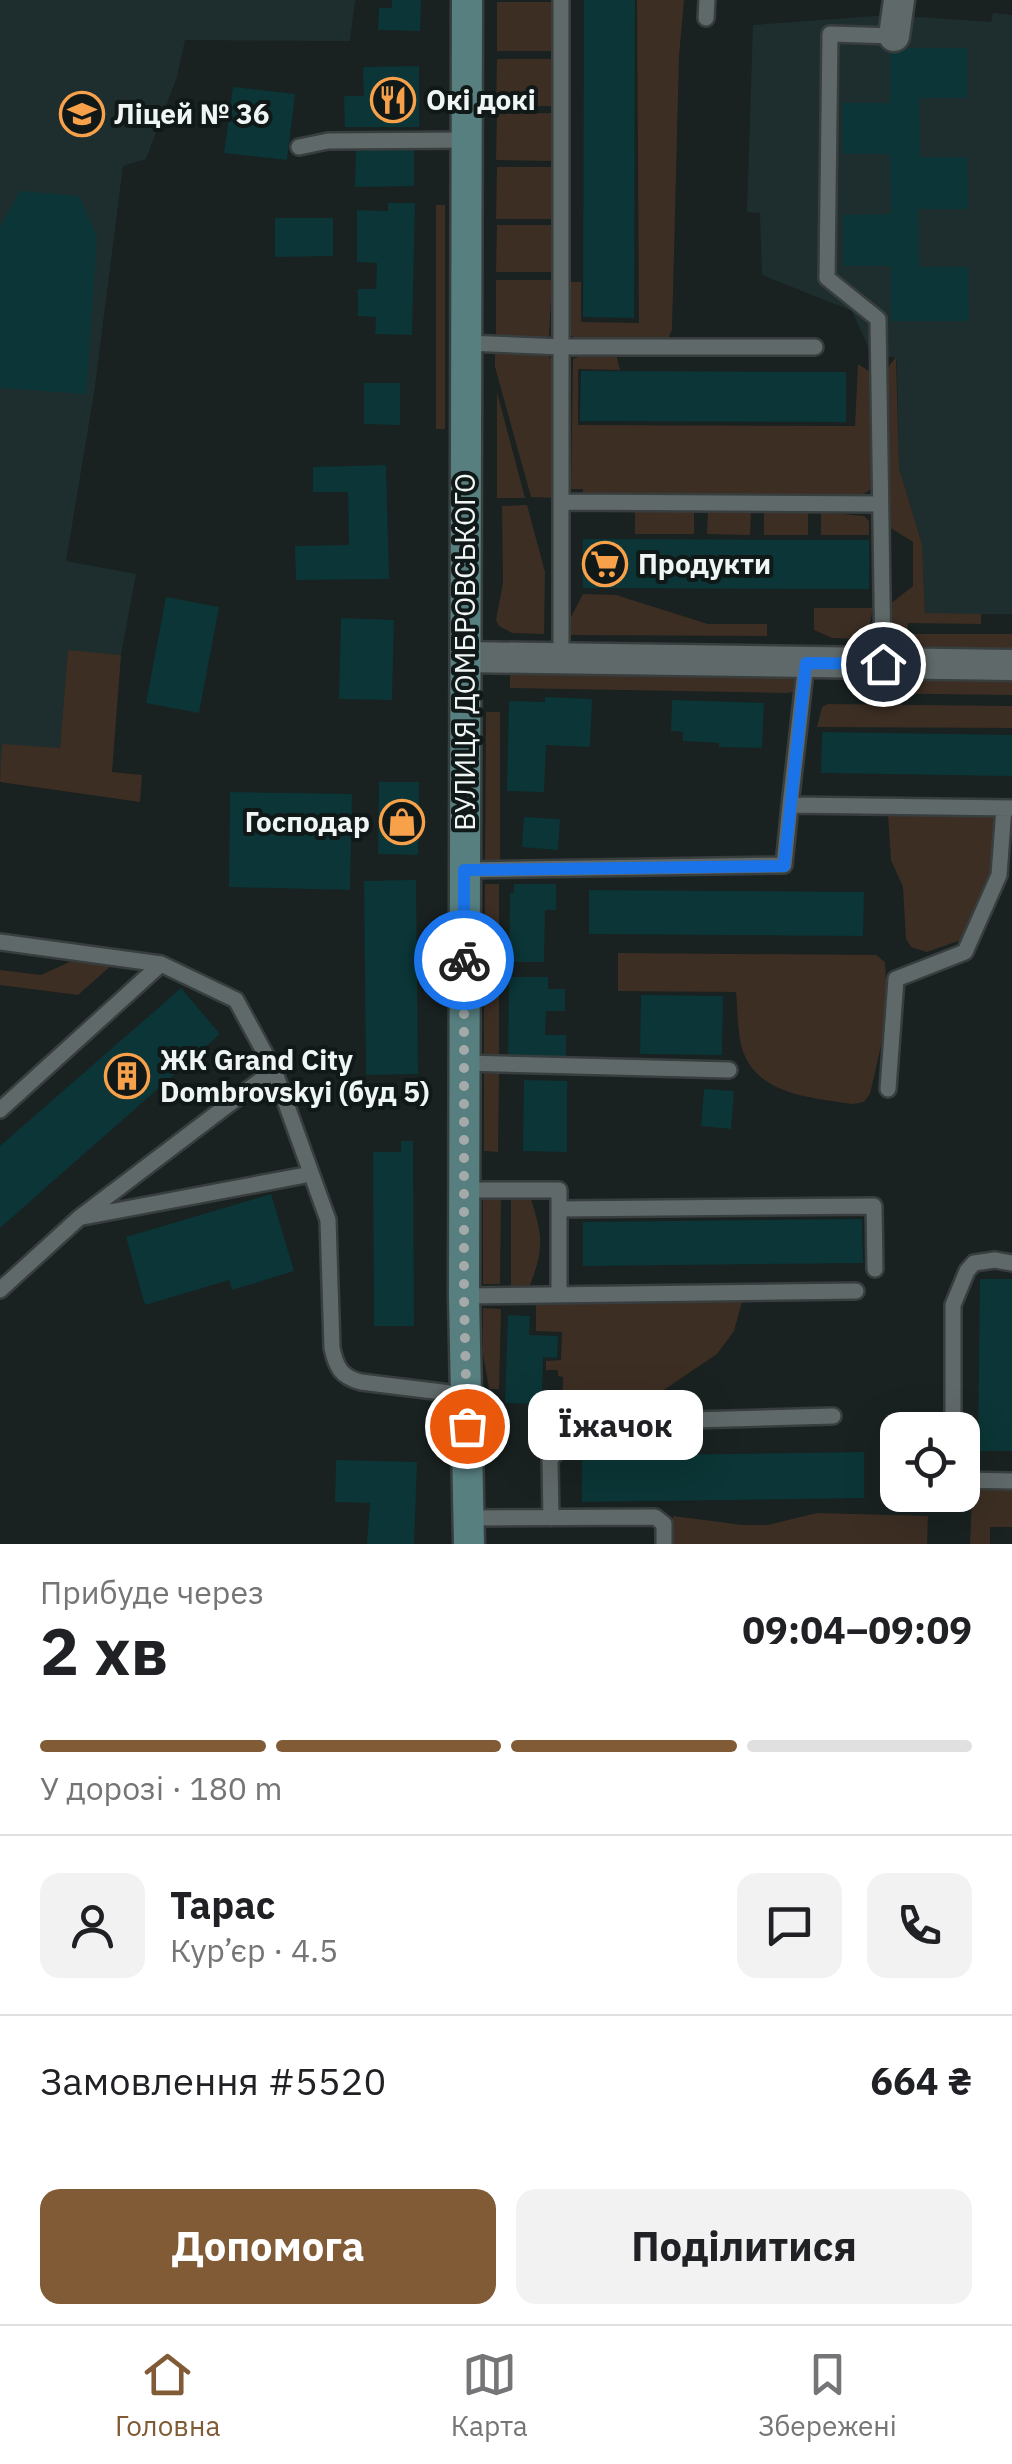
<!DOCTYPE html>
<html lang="uk">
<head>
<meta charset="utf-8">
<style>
	body { margin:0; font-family:"IBM Plex Sans",sans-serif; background:#f2f2f2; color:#202124; height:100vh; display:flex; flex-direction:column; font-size:38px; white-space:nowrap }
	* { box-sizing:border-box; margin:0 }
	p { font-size:32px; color:#757577 }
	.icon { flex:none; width:55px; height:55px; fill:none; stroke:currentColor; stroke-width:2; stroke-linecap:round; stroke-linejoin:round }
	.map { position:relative; height:1544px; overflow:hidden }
	.details { display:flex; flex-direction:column; background:#fff; flex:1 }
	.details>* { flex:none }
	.controls { position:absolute; left:880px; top:1412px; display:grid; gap:20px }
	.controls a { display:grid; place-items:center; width:100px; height:100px; border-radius:20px; background:#fff; box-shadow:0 10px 40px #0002; font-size:50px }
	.pin { position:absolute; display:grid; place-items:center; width:85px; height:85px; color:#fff; margin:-42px; border:5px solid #fff; border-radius:50%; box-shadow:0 2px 10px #0007 }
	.courier { position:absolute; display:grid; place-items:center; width:100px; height:100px; margin:-50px; border:8px solid #1a73e8; border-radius:50%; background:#fff; color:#222; box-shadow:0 2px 12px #0007 }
	.bubble { position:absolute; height:70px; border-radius:20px; background:#fff; box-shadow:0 10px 40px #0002; font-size:32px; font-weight:800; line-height:70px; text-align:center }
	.headline em { font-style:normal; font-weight:800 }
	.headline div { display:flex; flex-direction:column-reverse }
	.headline { display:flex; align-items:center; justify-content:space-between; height:170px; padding:0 40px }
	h1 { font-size:65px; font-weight:800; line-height:75px }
	.bar { display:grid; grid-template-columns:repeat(4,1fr); gap:15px 10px; align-content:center; height:120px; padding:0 40px }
	.bar i { height:12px; border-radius:8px; background:#e0e0e0 }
	.bar .selected { background:#815b35 }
	.bar p { grid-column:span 4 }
	.line { display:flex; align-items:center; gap:25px; padding:0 40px; border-top:2px solid #e0e0e0 }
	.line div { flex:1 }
	.round { display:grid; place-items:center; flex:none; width:105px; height:105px; border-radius:20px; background:#f2f2f2 }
	.action { display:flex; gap:20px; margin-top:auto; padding:20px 40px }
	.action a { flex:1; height:115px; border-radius:20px; background:#815b35; color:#fff; font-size:40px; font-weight:800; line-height:115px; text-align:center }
	.action a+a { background:#f2f2f2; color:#202124 }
	.tab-bar { display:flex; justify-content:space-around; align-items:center; height:140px; border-top:2px solid #e0e0e0; background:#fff; font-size:28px; color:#757577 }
	.tab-bar a { display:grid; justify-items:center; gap:5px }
	.tab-bar .selected { color:#815b35 }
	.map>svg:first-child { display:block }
</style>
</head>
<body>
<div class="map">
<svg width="1012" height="1544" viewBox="0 0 1012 1544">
	<rect width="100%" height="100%" fill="#192121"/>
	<path fill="#1e2e2e" d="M0,0H355L350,41L185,40L177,77L146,159L123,166L94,393L66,561L136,574L121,655L68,651L60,748L0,771Z
		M993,13L1012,15V614H925L922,544L899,468L897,360L895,357L872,355L852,311L762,275L760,213L747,212L753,25L890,15L991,22Z"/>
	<path fill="#3c2e23" d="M637,0H684L679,56L672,330L668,339L664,340H577L567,332V282H581V322L639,323Z
		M497,2H556L555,51H497Z
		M497,59H555L554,106L496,107Z
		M555,113L554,161L496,160L497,114Z
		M497,167H554L553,219H496Z
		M436,205H445V429H436Z
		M497,225H553V272H496Z
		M496,280H552L549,336L543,339H496Z
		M495,352L545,353L555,363V498L531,497L495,367Z
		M616,354L620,370L578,369V425L855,426L858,364L874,374L873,488L859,497L583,494V489H571L573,359L586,354Z
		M896,357L899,468L922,544L925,613L981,614V624L908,623L907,631L890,630L889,605L913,586V542L889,527L887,379L889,366Z
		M497,392L525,498H497Z
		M527,505L545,572L544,634L512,633L499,626L496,620L503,583L502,506Z
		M635,509L694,510V534H635Z
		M708,510L751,511L750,535L707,534Z
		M764,511H808V535H764Z
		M821,512L864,516L869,521V535H821Z
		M583,594L616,595L708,624H767V636L571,635L570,619Z
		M814,608H873L867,639L832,638L814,630Z
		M914,634H1012V651L901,649L905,639Z
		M68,650L121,655L112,772L142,775L140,802L0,782L2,744L60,748Z
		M510,670L789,676L794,680L793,692L786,693L510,688Z
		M854,677L1012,679V695L854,693Z
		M828,704L1012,706V728L817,727L822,707Z
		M486,712H500V863H485Z
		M888,815L996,816L994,868L961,940L927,952L911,947L906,939L903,887L891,860Z
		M485,884H499V963H484Z
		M618,953L876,955L885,962L888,1015L870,1094L864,1102L853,1104C816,1098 761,1096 744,1054C737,1037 738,1012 736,992L618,991Z
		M76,959L114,963L78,995L0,985V970L41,975Z
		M484,980L499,981V1055H484Z
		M484,1073H499L498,1152L484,1151Z
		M511,1196H530C542,1234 545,1247 530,1285L511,1286Z
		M483,1198H501L500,1284H483Z
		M743,1298L734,1331L717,1354L649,1400L562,1423L563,1377L558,1376V1370H546V1361L561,1360L562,1332L536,1331V1300Z
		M483,1308L501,1309L499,1389H489L483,1354Z
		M980,1488H1012V1527H990V1544H970L972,1499Z
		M817,1513L928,1516L927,1544H672L673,1516L743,1525H768Z"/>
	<path fill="#0b3536" d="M392,0H421L420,31L378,30L379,8H392Z
		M584,0H635L634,318L583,317Z
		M890,48H967V98H919L920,157H967L968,209H918L919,267H968L969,321H891V266H844L843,215L891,214L890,154H843L842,103H890Z
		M419,66V127H345L344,96H364L363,67Z
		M233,87L295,94L287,160L224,153Z
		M356,148H414V186L355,187Z
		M20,191L79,196L97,237L86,394L0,388V228Z
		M388,203H415L412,335L375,334L376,317L358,316V289H376L377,263L357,262V210L388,211Z
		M275,218H333V256L275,257Z
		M581,371L846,372V422L580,421Z
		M364,383H400V425L364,424Z
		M386,465L389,579L296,580L295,546L349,545L348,492H313V467Z
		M583,539L869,540V589L583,588Z
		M166,597L219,607L199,713L146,703Z
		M341,618L394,620L392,700L339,699Z
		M545,697L592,699L590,747L546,745L544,792L507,791L509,701L545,702Z
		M672,700L764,703L762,748L719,747V743L683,741V732L671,731Z
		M822,732L1012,735V776L821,773Z
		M379,782H419L418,855L378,854Z
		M230,792L352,794L350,890L229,887Z
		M524,817L560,819L558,850L522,847Z
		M416,880L418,1074L366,1075L364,881Z
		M514,884H556V910H545L544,962H509L510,893H514Z
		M589,890L864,892L863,936L589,934Z
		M509,977H548V989H565V1011H546L545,1035H566V1058L508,1057Z
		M181,988L220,1034L0,1228V1146Z
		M641,995L723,996L722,1055L640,1054Z
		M524,1080L567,1081V1152L523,1151Z
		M704,1089L734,1091L731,1129L701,1126Z
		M401,1141H413L414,1326H374L373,1152H401Z
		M271,1194L294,1271L232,1290L229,1280L145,1305L126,1237Z
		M862,1219L863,1263L583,1266V1222Z
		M980,1279H1012V1451H978Z
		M508,1315L530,1316L529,1335L558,1336L557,1358L543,1357L542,1404L505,1403Z
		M864,1452V1498L582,1502V1456Z
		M336,1460L417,1462L414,1544H367L370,1503L335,1502Z"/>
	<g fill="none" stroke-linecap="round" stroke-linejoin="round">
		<defs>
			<path id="lane" d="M706,18L707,0
				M299,147L328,141L466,140
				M466,343L562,347H815
				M563,502L879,504
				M561,659V0
				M806,663L790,805L1012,808
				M883,663L878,319L827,278L830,34L894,36
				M465,870L784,865L790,805
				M0,942L161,964L236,1000L274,1070L328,1220L332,1348C336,1367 341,1377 361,1382L466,1395
				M464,1063L729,1070
				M888,1089L896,979L965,952L999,875L1004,808
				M0,1110L161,964
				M464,1190H559V1209
				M83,1217L311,1174
				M0,1290L79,1218L274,1070
				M559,1293V1209L874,1206L875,1269
				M464,1296L856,1291
				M953,1430V1305L967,1271L974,1263L995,1260L1012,1263
				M962,1480L1012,1481
				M470,1518L655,1517L664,1524V1544
				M551,1518L550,1459L576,1432L622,1422L833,1416"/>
			<path id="street" d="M894,36L899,0
				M466,657L1012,665"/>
			<path id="secondary" d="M467,0L464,1296L469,1544"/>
		</defs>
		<use href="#lane" stroke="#383d3e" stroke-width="20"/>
		<use href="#street" stroke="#383d3e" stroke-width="35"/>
		<use href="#secondary" stroke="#383d3e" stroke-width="35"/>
		<use href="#lane" stroke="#606969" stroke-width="15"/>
		<use href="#street" stroke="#606969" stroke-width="30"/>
		<use href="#secondary" stroke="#577f80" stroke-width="30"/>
	</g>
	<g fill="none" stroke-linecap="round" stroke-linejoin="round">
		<path stroke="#a4aaaa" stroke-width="10" stroke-dasharray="0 18" d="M464,960V1296L467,1426"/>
		<path stroke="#1a73e8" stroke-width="12" d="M464,960V870L784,866L806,663L883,664"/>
	</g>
	<defs>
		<symbol id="restaurant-ring" viewBox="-11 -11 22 22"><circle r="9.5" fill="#101818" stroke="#f7a14a" stroke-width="1.5"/><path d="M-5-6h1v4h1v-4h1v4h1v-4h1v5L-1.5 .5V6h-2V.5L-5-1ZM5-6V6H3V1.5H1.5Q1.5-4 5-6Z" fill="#f7a14a"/></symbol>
		<symbol id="school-ring" viewBox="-11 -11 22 22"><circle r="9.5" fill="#101818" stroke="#f7a14a" stroke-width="1.5"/><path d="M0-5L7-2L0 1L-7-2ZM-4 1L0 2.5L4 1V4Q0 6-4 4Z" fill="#f7a14a"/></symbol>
		<symbol id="supermarket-ring" viewBox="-11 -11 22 22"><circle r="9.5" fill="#101818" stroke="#f7a14a" stroke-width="1.5"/><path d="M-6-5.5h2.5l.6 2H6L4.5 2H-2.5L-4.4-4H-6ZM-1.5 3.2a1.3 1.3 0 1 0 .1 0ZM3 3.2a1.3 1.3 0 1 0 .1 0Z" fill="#f7a14a"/></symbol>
		<symbol id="shop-ring" viewBox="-11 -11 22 22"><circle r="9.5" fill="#101818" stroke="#f7a14a" stroke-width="1.5"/><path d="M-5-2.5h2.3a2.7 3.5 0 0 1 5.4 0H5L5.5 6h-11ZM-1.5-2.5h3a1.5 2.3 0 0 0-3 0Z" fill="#f7a14a"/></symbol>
		<symbol id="building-ring" viewBox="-11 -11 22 22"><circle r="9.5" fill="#101818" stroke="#f7a14a" stroke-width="1.5"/><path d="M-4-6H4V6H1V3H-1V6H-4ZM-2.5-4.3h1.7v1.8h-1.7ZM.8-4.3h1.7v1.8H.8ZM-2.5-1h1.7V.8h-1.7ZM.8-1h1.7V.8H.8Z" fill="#f7a14a"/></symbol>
	</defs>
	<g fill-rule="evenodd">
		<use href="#restaurant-ring" x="368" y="75" width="50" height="50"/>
		<use href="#school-ring" x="57" y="89" width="50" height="50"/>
		<use href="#supermarket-ring" x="580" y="539" width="50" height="50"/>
		<use href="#shop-ring" x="377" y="797" width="50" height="50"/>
		<use href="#building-ring" x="102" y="1051" width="50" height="50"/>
	</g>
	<g text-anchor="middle" stroke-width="8" stroke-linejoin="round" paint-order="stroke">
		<g font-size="28" font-weight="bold" fill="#eff4f4" stroke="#101818" text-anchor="start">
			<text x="426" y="110">Окі докі</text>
			<text x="114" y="124">Ліцей № 36</text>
			<text x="638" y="574">Продукти</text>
			<text x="370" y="832" text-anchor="end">Господар</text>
			<text x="160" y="1070">ЖК Grand City<tspan x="160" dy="32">Dombrovskyi (буд 5)</tspan></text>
		</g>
		<g font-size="28" fill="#eff4f4" stroke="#101818">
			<text transform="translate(465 652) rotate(-90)" y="10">ВУЛИЦЯ ДОМБРОВСЬКОГО</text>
		</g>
	</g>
</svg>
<div class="controls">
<a><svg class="icon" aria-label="locate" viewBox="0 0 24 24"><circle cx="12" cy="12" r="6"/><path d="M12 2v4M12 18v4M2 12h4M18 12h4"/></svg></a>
</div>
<div class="pin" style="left:467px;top:1426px;background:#ea580c"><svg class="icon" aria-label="bag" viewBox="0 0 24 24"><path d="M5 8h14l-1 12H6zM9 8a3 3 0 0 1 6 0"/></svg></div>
<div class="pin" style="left:883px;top:664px;background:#1f2937"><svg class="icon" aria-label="home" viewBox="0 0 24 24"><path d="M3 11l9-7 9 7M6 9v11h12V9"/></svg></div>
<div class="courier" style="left:464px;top:960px"><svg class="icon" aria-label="bike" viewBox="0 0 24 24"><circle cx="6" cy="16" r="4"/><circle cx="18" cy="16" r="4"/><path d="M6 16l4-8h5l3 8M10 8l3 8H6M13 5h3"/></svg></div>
<div class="bubble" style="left:528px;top:1390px;width:175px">Їжачок</div>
</div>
<section class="details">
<div class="headline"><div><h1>2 хв</h1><p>Прибуде через</p></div><em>09:04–09:09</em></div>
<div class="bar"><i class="selected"></i><i class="selected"></i><i class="selected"></i><i></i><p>У дорозі · 180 m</p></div>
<div class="line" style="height:180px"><a class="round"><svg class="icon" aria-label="person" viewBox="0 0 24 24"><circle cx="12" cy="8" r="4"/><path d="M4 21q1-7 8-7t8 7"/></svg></a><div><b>Тарас</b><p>Кур’єр · 4.5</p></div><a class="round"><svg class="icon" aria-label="chat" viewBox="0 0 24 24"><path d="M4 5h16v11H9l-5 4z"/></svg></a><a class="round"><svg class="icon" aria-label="phone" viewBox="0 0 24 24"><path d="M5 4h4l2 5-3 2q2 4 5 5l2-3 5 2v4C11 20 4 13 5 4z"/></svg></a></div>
<div class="line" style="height:130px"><div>Замовлення #5520</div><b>664 ₴</b></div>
<div class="action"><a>Допомога</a><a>Поділитися</a></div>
</section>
<nav class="tab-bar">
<a class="selected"><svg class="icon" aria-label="home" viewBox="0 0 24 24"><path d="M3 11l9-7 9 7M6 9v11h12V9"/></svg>Головна</a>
<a><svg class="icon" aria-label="map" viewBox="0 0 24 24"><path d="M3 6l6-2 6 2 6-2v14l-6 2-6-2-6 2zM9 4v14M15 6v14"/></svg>Карта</a>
<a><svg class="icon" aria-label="saved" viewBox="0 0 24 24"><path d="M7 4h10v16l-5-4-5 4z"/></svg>Збережені</a>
</nav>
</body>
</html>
